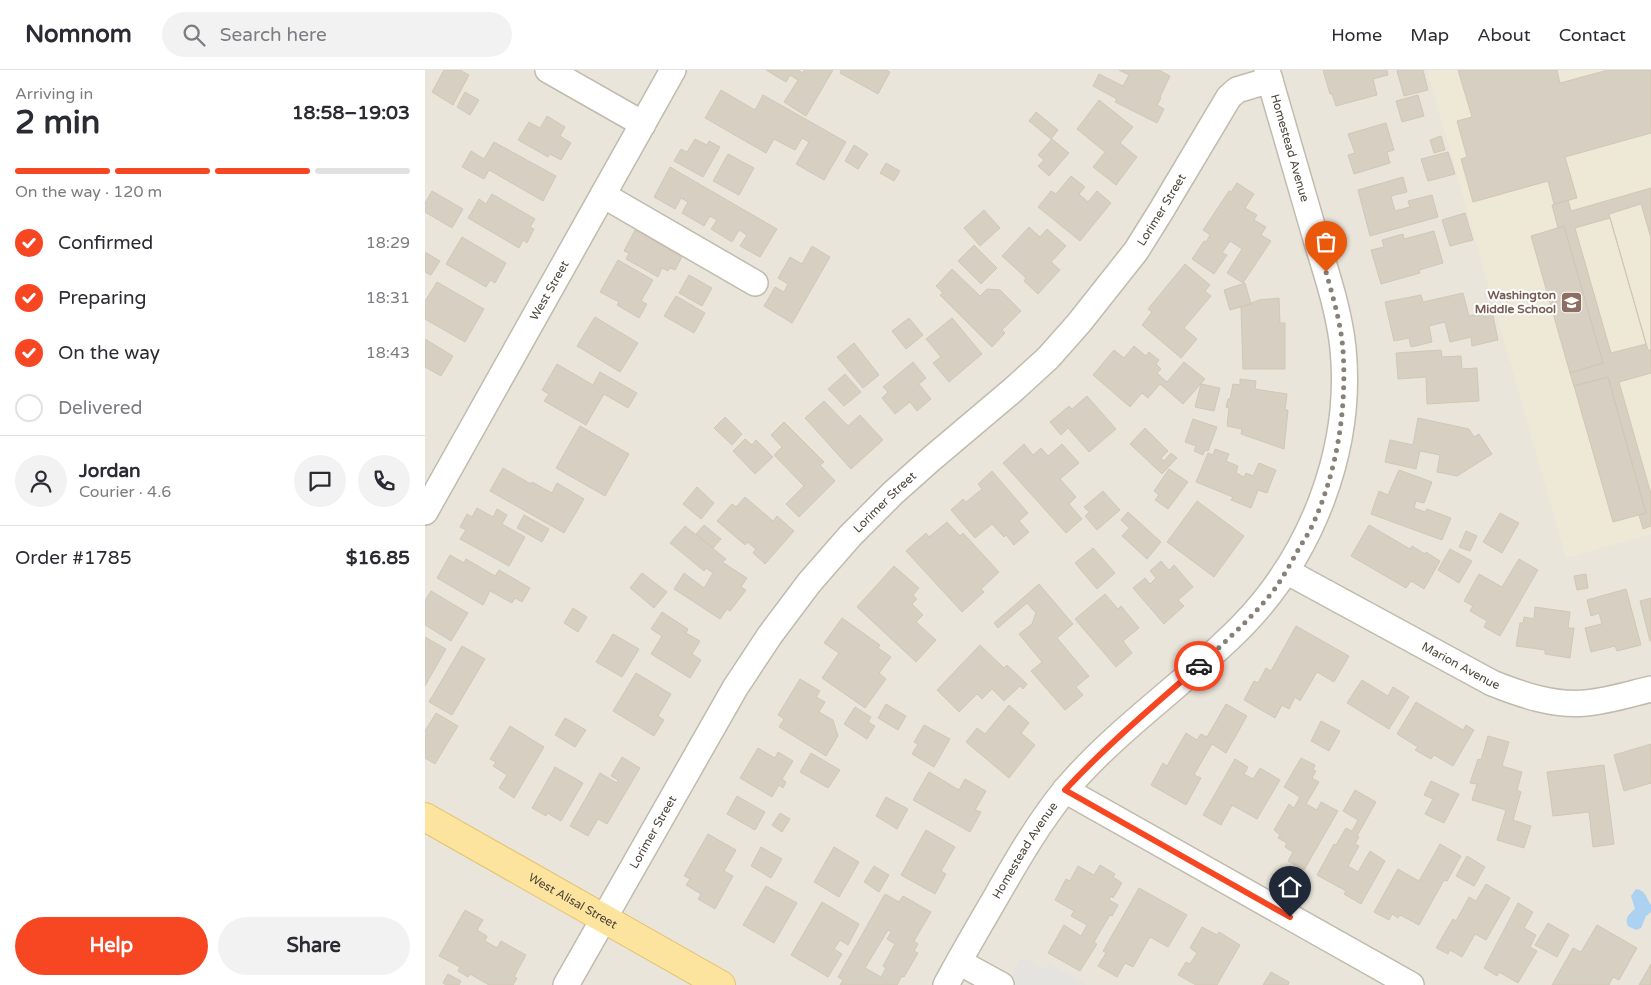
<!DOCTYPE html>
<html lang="en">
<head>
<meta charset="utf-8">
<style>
	body { margin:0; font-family:"Varela Round",sans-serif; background:#f2f2f3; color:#2b2b33; height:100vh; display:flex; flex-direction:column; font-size:19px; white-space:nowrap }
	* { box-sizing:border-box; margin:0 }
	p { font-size:16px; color:#7c7c81 }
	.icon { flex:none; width:28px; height:28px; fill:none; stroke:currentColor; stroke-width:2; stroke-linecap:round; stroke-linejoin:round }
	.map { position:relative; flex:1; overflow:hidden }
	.details { display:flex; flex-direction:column; background:#fff; width:425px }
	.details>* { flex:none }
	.pin { position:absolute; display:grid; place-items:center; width:42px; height:42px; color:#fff; margin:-51px -21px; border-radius:50% 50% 50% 0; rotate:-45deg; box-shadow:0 0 5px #0007 }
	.pin .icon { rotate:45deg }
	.courier { position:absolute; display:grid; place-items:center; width:50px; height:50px; margin:-25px; border:4px solid #f74722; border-radius:50%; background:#fff; color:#222; box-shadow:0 1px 6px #0007 }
	.headline em { font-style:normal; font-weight:800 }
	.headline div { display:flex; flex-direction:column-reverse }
	.headline { display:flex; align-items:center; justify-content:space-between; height:85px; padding:0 15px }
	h1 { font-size:32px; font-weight:800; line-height:38px }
	.bar { display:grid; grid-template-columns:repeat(4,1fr); gap:8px 5px; align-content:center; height:60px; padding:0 15px }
	.bar i { height:6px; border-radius:4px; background:#e1e1e2 }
	.bar .selected { background:#f74722 }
	.bar p { grid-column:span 4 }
	.line { display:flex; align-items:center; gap:12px; padding:0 15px; border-top:1px solid #e1e1e2 }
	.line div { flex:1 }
	.round { display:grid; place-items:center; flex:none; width:52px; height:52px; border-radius:26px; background:#f2f2f3 }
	ol { padding:0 15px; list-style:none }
	li { display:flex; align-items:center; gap:15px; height:55px }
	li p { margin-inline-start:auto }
	li .icon { padding:5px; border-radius:50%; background:#f74722; color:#fff; stroke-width:4 }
	li:last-child { color:#7c7c81 }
	li i { width:28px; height:28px; border:2px solid #e1e1e2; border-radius:50% }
	.button { display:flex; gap:10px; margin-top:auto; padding:10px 15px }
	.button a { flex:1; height:58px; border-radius:30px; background:#f74722; color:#fff; font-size:20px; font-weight:800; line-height:58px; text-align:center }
	.button a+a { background:#f2f2f3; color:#2b2b33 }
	header { display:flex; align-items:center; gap:30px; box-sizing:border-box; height:70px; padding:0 25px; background:#fff; border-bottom:1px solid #e1e1e2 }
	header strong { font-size:24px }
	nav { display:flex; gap:28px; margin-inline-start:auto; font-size:18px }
	.search { width:350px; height:45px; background:#f2f2f3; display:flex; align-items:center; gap:12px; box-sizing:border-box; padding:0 18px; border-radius:28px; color:#7c7c81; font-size:19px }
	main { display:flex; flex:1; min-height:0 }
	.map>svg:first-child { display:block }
</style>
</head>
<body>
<header>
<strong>Nomnom</strong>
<div class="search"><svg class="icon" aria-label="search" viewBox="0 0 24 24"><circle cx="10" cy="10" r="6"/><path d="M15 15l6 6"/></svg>Search here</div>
<nav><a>Home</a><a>Map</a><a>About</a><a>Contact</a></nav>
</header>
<main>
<section class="details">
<div class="headline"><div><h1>2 min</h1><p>Arriving in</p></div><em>18:58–19:03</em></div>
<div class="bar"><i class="selected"></i><i class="selected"></i><i class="selected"></i><i></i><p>On the way · 120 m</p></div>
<ol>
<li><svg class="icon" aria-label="check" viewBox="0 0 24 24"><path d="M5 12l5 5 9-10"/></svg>Confirmed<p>18:29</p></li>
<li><svg class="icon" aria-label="check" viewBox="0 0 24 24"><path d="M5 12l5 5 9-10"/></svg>Preparing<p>18:31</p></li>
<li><svg class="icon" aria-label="check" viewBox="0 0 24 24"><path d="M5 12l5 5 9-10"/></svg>On the way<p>18:43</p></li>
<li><i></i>Delivered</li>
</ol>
<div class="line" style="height:90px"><a class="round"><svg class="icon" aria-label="person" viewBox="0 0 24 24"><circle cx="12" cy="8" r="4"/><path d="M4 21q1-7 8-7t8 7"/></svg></a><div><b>Jordan</b><p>Courier · 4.6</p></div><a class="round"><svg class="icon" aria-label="chat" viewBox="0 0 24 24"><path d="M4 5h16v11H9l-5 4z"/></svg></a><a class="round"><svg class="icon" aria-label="phone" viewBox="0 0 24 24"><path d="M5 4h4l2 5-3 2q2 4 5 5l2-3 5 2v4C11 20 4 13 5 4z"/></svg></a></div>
<div class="line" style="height:65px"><div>Order #1785</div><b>$16.85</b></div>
<div class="button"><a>Help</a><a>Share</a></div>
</section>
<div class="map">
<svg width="1226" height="915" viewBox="0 0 1226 915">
	<rect width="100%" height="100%" fill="#f6f3ec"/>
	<path fill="#eae5da" d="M0,0H1226V915H0Z"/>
	<path fill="#eee8d6" d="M1002,0H1226V464L1141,488Z"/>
	<path fill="#e5e3e0" d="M596,887L620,899L624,893L662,915H582Z"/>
	<path fill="#abd2f0" d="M1211,819C1221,820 1221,828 1226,835V842L1221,846L1216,858L1211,860L1203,856C1199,848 1204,844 1210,839L1206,826Z"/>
	<path fill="#d7cfc1" stroke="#d2c7b5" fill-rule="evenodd" d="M19,0H35L44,5L28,35L7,22Z
		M341,0H373L378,3L379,0H408L381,46L359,32L373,10L365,5L361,12Z
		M416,0H460L465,2L453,24L415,3Z
		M694,0H734L745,6L735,27L736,28L732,35L739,39L732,53L690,32L692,29L668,16L674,4L698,16L704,5Z
		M898,0H962L963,5L948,9L952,25L911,36L907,24H905Z
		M975,0H998L1003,20L979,26L972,1Z
		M1033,0H1132L1135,13L1183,0H1226V63L1140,87L1152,128L1129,134L1123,111L1048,132L1036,89L1042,87L1032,51L1047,47Z
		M296,20L330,40L338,25L421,72L399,110L371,94L384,72L377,68L370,80L349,69L341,83L280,48Z
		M40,22L54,30L45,45L32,37Z
		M993,25L999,46L977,52L971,31Z
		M674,30L708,57L695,73L712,87L691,115L668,97L680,82L652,59Z
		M611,42L633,60L626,69L604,51Z
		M122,46L140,57L135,66L146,73L136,90L125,84L123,87L93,70L104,52L115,58Z
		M961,53L969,80L962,82L965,93L929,104L923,85L930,83L923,64Z
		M1016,66L1020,80L1009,83L1005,70Z
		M270,69L282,75L284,71L295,77L278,107L249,91L256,79L262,82Z
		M627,69L644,83L624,106L613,96L619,90L613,85Z
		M69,72L131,106L118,131L64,100L59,109L37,97L46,81L59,89Z
		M429,75L443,84L433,99L420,91Z
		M1023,82L1030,104L1003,111L996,89Z
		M303,84L329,98L314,125L288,111Z
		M461,93L475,101L469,111L455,103Z
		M245,97L352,159L335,187L315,176L322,165L314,160L307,172L286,159L292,150L285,146L279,156L257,143L263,132L256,128L250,139L229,127Z
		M646,106L660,117L654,124L663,132L672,121L686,133L655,171L613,137L626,121L631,124Z
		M978,107L982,122L966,126L970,141L985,137L983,131L1007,125L1013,147L945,166L933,120Z
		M812,113L829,124L820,138L832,145L829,150L841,157L836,165L846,171L818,213L802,203L817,179L805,171L797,183L802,185L789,204L767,189L779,171L781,172L785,165L778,160L804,121L806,122Z
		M1226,118V303L1194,312L1226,424V456L1218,459L1214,445L1221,443L1183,307L1149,316L1145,303L1178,293L1139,156L1133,158L1127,135L1143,130L1146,141ZM1185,148L1221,274L1186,283L1150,158Z
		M7,121L38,139L27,158L0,142V133Z
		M67,124L110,149L105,157L109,159L102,173L98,170L94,178L43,148L54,129L61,134Z
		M1216,134L1226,168V280H1223L1184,144Z
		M559,140L575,158L555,176L539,158Z
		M1040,143L1048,170L1025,176L1017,150Z
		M1139,156L1178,293L1145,303L1106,166Z
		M604,157L615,167L622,159L641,176L626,192L635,200L613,224L599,211L601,208L577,186Z
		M210,160L257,187L250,200L245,198L243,201L237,198L233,207L201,189L204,183L199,181Z
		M1009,161L1018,193L994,200L995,203L956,214L946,180L959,177L957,170L978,164L979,169Z
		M37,167L81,193L70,213L65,210L61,217L21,194Z
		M549,175L572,198L556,214L533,191Z
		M387,176L405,187L367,253L339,236L350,217L359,222L363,214L353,208L365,187L377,194Z
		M0,182L15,191L6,205L0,202Z
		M193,190L228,210L216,231L222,234L214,248L192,235L194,232L175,222Z
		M760,194L785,215L780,221L786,226L759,258L772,269L756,288L717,255L727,242L723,239Z
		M527,199L555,226L562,219L575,220L596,241L577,260L580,263L567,277L515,225L518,223L511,216Z
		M264,205L287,218L277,236L254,223Z
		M12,212L59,239L40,272L0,249V231Z
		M820,213L826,234L805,240L799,220Z
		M1038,223L1044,246L1067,241L1073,270L1047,276L1046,267L1025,272L1020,252L1004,256L1007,272L986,277L984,268L969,271L960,232L996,225L998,232Z
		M251,226L280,243L269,263L239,246Z
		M854,228L855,253H860V299H818L816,237L834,230Z
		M170,247L213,273L195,302L152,276Z
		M484,248L498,265L481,279L467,261Z
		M527,248L557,284L524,312L508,293L516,287L501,269Z
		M0,269L28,286L16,306L0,297Z
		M429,273L454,305L438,318L412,287Z
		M709,276L721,286L724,282L734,290L731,294L736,299L732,303L742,312L759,292L780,309L758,334L735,314L723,328L717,323L705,337L668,305L689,280L699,288Z
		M1016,280L1017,287L1036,286L1037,299L1052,298L1054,331L1002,334L1001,307L973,309L971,283Z
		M488,292L501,308L494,314L506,329L492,341L485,332L470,344L457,328L463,322L458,317Z
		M132,294L168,315L175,302L212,323L203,338L179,324L161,355L119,331L124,324L117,320Z
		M420,304L436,322L419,336L403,319Z
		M1183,307L1221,443L1188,452L1149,316Z
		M815,309L831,311L830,319L862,324L860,340H863L859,379L816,364L817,359L802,356L804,338L801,337L803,329H805L808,314L815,315Z
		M776,314L795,318L789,341L770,337Z
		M662,326L691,359L664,382L643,358L636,365L625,352L644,336L647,339Z
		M399,331L423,356L435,345L458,370L426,399L380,348Z
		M300,347L317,364L307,375L289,358Z
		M993,348L1044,359L1049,367L1054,364L1067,384L1032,406L1012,402L1015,385L995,381L991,399L960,392L965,370L988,375Z
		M768,349L792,357L783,381L780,380L778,385L769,381L771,376L760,372Z
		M359,352L399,392L395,395L410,411L374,447L361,434L379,416L349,385L357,377L346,365Z
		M155,356L204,384L180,426L131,398Z
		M720,358L743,381L736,388L739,391L746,383L752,388L737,404L705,374Z
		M320,369L327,375L331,370L348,387L330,404L308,381Z
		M599,374L608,385L616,378L623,386L637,374L654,393L635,409L651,427L644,434L657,449L641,463L578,393Z
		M790,379L804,384L801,391L813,396L811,403L819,407L821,403L828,406L834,393L851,400L842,423L833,420L826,438L806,430L808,427L771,412L783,383L788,385Z
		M78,398L106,414L107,412L127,423L132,413L159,429L139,463L65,421Z
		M744,399L763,412L743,439L730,430L734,425L729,421Z
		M974,400L1007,412L999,433L991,431L989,438L1000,442L1002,439L1026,448L1017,470L946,444L954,421L963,425Z
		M567,401L603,443L594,451L604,462L589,475L581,465L579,467L567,454L550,468L526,440L538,429L541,432L557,419L553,414Z
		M272,417L289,433L276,449L258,434Z
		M678,421L695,440L672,460L660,446L664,442L659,437Z
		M320,427L348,451L352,446L369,461L340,494L328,483L331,479L322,472L320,475L292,451L307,434L311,437Z
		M772,431L819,466L789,507L742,472Z
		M52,438L68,447L72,439L82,445L77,454L100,467L84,496L35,469L41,460L35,457L42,444L47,447Z
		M703,442L736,472L722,489L697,466L704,458L696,450Z
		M1075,443L1094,453L1077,483L1058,472Z
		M99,445L124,459L117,472L92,458Z
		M522,452L535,466L538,463L574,502L556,519L559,522L537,542L481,481L501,463L504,467Z
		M279,455L296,469L288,478L271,464Z
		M944,455L985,479L987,476L1000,484L1001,482L1015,491L999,519L986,511L981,518L926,486Z
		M260,456L301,489L297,492L322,508L316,517L321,520L305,541L302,539L295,549L249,519L259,503L279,518L288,503L281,498L279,501L245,473Z
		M1041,461L1052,466L1045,481L1034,477Z
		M668,478L690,503L672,519L650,493Z
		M1025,479L1047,491L1034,513L1013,500Z
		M25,485L39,493L41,489L70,506L74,500L105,518L97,532L90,528L87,533L65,521L58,535L12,508Z
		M1094,489L1113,500L1075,566L1059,557L1062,551L1045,541L1048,536L1039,531L1054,504L1077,517Z
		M736,491L744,500L749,495L768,517L753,530L759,536L739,554L708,518L720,508L725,514L731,508L725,501Z
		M469,496L494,518L488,525L492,529L487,534L498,545L491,552L511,570L491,592L432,537Z
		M217,503L242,522L229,538L205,518Z
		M1161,504L1163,518L1152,520L1149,506Z
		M614,514L648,554L632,568L664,606L651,617L658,625L640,640L606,601L617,592L594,564L607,554L611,543L602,533L573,558L569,553Z
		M1201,519L1216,575L1192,581L1190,576L1166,582L1160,558L1177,554L1174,543L1166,546L1162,530Z
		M6,521L43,543L26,571L0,555V531Z
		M680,524L693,539L696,536L714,558L698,571L707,583L691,597L650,549Z
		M1226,528V571H1225L1215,531Z
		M1110,537L1145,542L1143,558H1149L1145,588L1120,584V580L1091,576L1095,553H1098L1099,547L1109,549Z
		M148,538L162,547L153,562L139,553Z
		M237,542L263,559L261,563L275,571L267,584L276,590L265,608L226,584L237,566L226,559Z
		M417,548L455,575L453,578L466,587L454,603L461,609L440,638L397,608L414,583L399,573Z
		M871,556L924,586L909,612L892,602L875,631L870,627L864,639L857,635L850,648L819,630L829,611L833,613L841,598L846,601Z
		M188,564L214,579L197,607L171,592Z
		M0,567L21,579L0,616Z
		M555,575L579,598L582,595L602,614L598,619L595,616L579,631L567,619L557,629L552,624L534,642L512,620Z
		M37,576L60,589L27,645L4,632Z
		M211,603L246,624L233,646L239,650L229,666L188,641Z
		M375,609L395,621L391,627L400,632L394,642L408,650L413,666L401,686L354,657L359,649L353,645Z
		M937,610L963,626L968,617L984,627L964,659L922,633Z
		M991,632L1038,660L1041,655L1049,660L1028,696L1009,685L1006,689L990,680L993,677L972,664Z
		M461,634L481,646L473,660L453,648Z
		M801,634L822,646L801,683L787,674L769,705L776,708L761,735L726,715L738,693L742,696L761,663L772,670L776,664L782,667Z
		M584,635L604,653L596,663L610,675L584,708L541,672L552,658L560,664Z
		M430,637L446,647L443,652L450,656L442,669L419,654Z
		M11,643L33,656L10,694L0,688V661Z
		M140,648L161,660L150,677L130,665Z
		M896,651L915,661L904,681L886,671Z
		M499,655L525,669L509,697L487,684L493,674L489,672Z
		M85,656L119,677L89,728L74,718L82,705L68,696L71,692L65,689Z
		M1063,666L1084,672L1077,696L1097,702L1092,720L1096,722L1088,750L1106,756L1099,778L1072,770L1081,740L1047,730L1052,714L1045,713L1053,689L1056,690Z
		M1226,674V713L1199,721L1189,685Z
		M333,678L350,688L353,682L368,691L357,709L361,712L358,718L354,715L347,727L315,708Z
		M386,683L415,700L403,718L375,702Z
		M197,687L215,698L182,754L173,749L163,766L145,756L175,703L192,713L193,710L186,706Z
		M876,688L890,695L888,700L891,701L887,708L894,712L881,734L892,740L896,732L913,741L879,800L863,791L868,782L860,777L862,773L853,768L855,765L849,760L864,734L869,738L875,727L859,717Z
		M810,689L823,697L819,704L828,709L835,698L855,710L832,749L807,735L796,755L778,745Z
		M1179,695L1189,774L1168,777L1164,742L1128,746L1122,702Z
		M130,697L158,713L136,751L122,743L121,746L107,738Z
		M504,702L534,720L540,709L561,721L550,740L556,742L545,762L488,730Z
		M1006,711L1034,724L1019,753L1000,744L1008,729L999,725Z
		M930,720L951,732L932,766L934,767L930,774L934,776L923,796L933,802L945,781L960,791L936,834L919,824L921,821L892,805L909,774L911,775L921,758L927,761L933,750L918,741Z
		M312,726L340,742L330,760L302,744Z
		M461,727L483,739L472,759L451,746Z
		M355,743L365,749L357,762L347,755Z
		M501,760L530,777L516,801L521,804L510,824L476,805Z
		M283,764L311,780L299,801L308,806L290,839L273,829L276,824L261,815L265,809L259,806Z
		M1015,774L1036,786L1022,811L1019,810L994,855L975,845L973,848L967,844L964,850L949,842L973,799L994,811Z
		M336,777L357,789L346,808L326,796Z
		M409,777L434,792L414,827L389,812Z
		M1042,786L1060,797L1049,816L1031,806Z
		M675,795L690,804L688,807L697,813L688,828L686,826L684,830L693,835L687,846L685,845L669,872L672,874L655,901L623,883L639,855L656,866L662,855L646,846L649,841L630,830L641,809L645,811L653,796L669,805Z
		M449,796L464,805L454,822L439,812Z
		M1061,814L1085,828L1061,870L1050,864L1037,887L1025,880L1023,884L1011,878L1028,849L1031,851L1044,827L1051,831Z
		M341,816L372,833L349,873L318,855Z
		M714,818L762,845L743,877L725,867L708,897L700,893L692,907L673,896L681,883L678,881Z
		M460,824L474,832L478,826L506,842L489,871L493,874L489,881L493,883L479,907L477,906L472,915H415L418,910L413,907ZM463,860L466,862L462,869L470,874L458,896L461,898L456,907L440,898Z
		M397,832L434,854L423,875L415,870L409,879L417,884L403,907L366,885Z
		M1093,833L1108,842L1099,858L1111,865L1105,877L1112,881L1093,913L1074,902L1072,906L1059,898Z
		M40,840L58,850L52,860L62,866L60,871L72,878L76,871L101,885L89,907L92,908L88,915H64L45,904L43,907L33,901L35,897L14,886Z
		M1123,853L1144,865L1132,887L1110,875Z
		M1172,855L1212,878L1194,910L1188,907L1184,915H1127L1148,878L1156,882Z
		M777,857L792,865L794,862L815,875L792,915H771L753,905L761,892L765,894L772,883L765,878Z
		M1226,894V915H1214Z
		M846,902L864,912L863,915H838Z
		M23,904L36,911L34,915H21L18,913Z"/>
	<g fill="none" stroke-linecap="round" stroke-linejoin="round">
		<defs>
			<g id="minor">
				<path d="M123,0L218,54"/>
				<path d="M178,125L330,213"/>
				<path id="s1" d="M0,442L248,0"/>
				<path id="s2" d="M861,501L1067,613C1097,625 1129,636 1161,633C1183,631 1205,624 1226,619"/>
				<path d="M640,720L986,915"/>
				<path d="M534,892L576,915"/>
				<path id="s3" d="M141,915L310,618L345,565L384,513L425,466L468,423L505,390L589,319L623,288L654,253L711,181L736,141L804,27L812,20L845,10"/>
				<path id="s4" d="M521,915C537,885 554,856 571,827C592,790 614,752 641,719C693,658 761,613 817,556C887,484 928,379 918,278C914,241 902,205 891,169C875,113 858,57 842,0"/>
			</g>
			<g id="major">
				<path id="s5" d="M0,747L296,915"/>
			</g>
		</defs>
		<use href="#minor" stroke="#c1bbae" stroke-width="28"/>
		<use href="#major" stroke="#e3c26d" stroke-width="30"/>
		<use href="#minor" stroke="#fff" stroke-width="25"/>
		<use href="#major" stroke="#fde49e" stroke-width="28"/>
	</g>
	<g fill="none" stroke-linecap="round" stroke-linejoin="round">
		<path stroke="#878178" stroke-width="5" stroke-dasharray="0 9" d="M774,596C800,572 827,548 849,520C857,509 864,496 871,484C876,474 883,465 888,454C912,401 922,339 918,280C916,254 908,227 901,202"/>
		<path stroke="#f74722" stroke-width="6" d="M774,596C728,636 682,675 640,720L865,847"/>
	</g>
	<defs>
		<symbol id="school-square" viewBox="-11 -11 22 22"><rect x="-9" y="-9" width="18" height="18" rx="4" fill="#8d6e63" stroke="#fff"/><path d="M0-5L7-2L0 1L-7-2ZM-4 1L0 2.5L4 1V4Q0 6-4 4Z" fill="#fff"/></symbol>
	</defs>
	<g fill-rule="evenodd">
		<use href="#school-square" x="1134" y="220" width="25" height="25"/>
	</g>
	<g text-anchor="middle" stroke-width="4" stroke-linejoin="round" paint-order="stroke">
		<g font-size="12" fill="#4b4439" stroke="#fff">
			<text transform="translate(865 78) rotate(74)" y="4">Homestead Avenue</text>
			<text dy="4" stroke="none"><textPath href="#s3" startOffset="986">Lorimer Street</textPath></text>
			<text dy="4" stroke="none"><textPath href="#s1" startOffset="254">West Street</textPath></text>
			<text dy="4" stroke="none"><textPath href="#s3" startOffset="581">Lorimer Street</textPath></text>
			<text dy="4" stroke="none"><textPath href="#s2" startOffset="199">Marion Avenue</textPath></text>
			<text dy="4" stroke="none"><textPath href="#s3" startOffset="176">Lorimer Street</textPath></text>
			<text dy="4" stroke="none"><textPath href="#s4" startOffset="156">Homestead Avenue</textPath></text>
			<text dy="4" stroke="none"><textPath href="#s5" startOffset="170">West Alisal Street</textPath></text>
		</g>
		<g font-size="12" font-weight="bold" fill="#785e54" stroke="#fff" text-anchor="end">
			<text x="1131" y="229">Washington<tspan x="1131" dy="14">Middle School</tspan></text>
		</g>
	</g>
</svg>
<div class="pin" style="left:901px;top:202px;background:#ea580c"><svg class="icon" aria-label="bag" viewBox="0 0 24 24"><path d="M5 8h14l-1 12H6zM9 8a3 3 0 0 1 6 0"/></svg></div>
<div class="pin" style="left:865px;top:847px;background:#1f2937"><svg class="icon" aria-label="home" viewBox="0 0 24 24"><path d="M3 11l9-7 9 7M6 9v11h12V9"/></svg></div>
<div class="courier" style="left:774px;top:596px"><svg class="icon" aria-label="car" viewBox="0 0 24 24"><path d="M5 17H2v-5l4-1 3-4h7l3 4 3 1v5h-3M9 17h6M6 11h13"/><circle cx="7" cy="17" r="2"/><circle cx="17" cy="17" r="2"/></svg></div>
</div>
</main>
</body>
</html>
